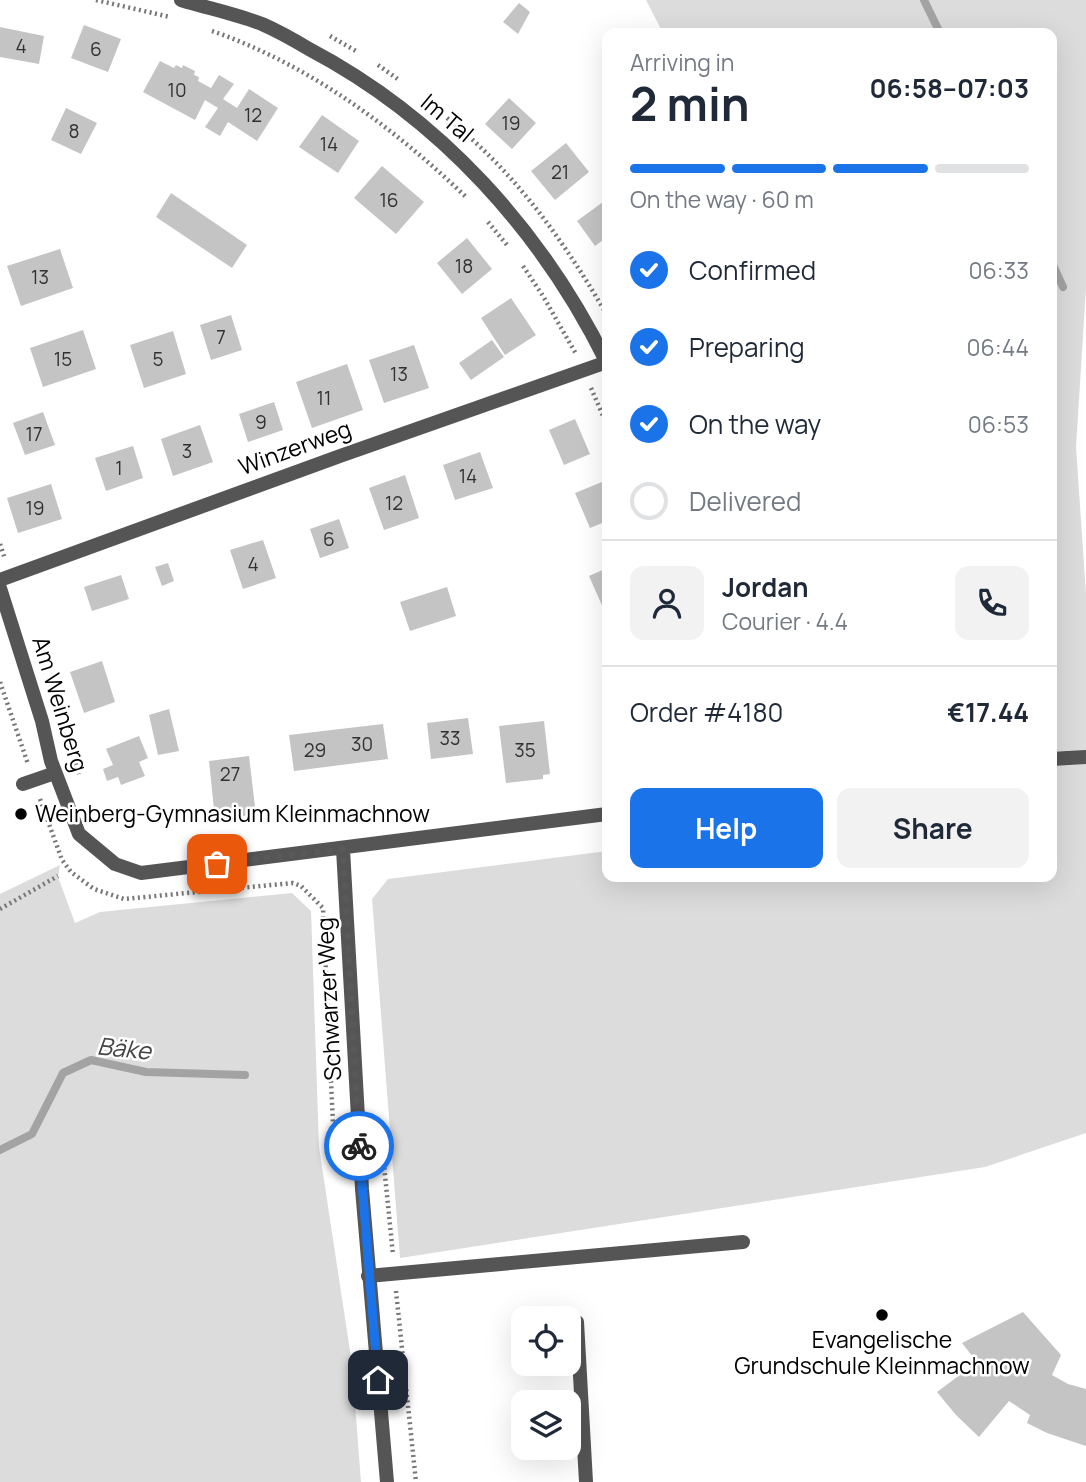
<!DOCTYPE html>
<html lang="en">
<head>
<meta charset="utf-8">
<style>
	body { margin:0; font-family:Manrope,sans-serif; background:#f2f2f3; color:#1f2937; height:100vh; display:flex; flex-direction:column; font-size:26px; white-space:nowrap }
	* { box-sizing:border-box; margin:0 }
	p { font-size:23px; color:#747a83 }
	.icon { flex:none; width:38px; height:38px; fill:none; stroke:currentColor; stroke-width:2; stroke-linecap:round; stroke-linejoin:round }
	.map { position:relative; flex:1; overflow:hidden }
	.drawer { position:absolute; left:602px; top:28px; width:455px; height:854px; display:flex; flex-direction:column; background:#fff; border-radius:14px; box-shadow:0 7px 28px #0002 }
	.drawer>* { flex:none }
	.buttons { position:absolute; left:511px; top:1306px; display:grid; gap:14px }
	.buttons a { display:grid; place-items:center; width:70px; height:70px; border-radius:14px; background:#fff; box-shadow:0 7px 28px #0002; font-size:35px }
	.pin { position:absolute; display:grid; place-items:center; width:60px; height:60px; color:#fff; margin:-30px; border-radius:14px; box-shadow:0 4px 10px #0006 }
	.courier { position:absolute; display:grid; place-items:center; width:70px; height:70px; margin:-35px; border:5px solid #1a73e8; border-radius:50%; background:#fff; color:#222; box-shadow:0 2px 9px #0007 }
	.summary em { font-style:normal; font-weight:700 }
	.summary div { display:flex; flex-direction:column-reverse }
	.summary { display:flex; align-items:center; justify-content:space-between; height:119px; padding:0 28px }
	h1 { font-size:46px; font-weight:700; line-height:52px }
	.bar { display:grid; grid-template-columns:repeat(4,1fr); gap:10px 7px; align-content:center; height:84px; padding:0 28px }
	.bar i { height:9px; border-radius:5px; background:#e0e1e3 }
	.bar .on { background:#1a73e8 }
	.bar p { grid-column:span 4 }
	.line { display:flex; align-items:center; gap:18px; padding:0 28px; border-top:2px solid #e0e1e3 }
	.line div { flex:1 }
	.round { display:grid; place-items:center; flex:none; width:74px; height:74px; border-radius:14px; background:#f2f2f3 }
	ol { padding:0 28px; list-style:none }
	li { display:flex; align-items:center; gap:21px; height:77px }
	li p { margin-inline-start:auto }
	li .icon { padding:7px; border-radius:50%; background:#1a73e8; color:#fff; stroke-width:4 }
	li:last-child { color:#747a83 }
	li i { width:38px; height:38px; border:4px solid #e0e1e3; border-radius:50% }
	.button { display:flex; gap:14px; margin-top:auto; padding:14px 28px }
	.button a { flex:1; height:80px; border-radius:14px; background:#1a73e8; color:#fff; font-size:28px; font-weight:700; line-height:80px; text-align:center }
	.button a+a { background:#f2f2f3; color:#1f2937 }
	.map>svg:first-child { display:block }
</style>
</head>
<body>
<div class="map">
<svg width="1086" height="1482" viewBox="0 0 1086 1482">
	<rect width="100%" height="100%" fill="#fff"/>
	<path fill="#dcdcdc" d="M646,0H1086V288L1076,447L1086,594V1133L985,1167L400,1258L372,899L388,879L607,851V877H1052V33H663Z
		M60,865L58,877L75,923L100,912L292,893L311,911L319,1147L352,1364L361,1482H0V894Z"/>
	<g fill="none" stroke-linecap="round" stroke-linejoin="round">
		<path stroke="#a3a3a3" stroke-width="8" d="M924,0L940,33
			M1052,263L1063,287
			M0,1150L32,1134L63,1073L91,1060L146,1072L245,1075"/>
	</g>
	<path fill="#c4c4c4" d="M519,3L530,12L518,34L503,22Z
		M84,25L121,39L108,72L71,58Z
		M0,27L44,36L39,64L0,57Z
		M160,61L174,68L176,65L182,68L183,65L195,71L194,75L199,77L198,81L211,88L219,75L234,84L223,99L237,108L249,89L278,108L257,141L228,122L220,136L205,127L218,108L205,100L195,120L143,92Z
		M509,98L536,123L512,149L485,124Z
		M66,108L97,123L81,154L51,140Z
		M322,115L359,141L338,173L299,147Z
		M566,143L589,172L555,200L531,171Z
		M382,166L424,202L396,234L354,198Z
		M171,193L247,245L232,268L156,217Z
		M607,199V237L595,246L577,221Z
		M467,238L492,269L462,294L437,263Z
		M60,249L73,288L21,306L7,266Z
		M511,298L536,335L505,355L481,318Z
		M231,315L242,350L211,360L200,325Z
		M83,330L96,369L43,387L30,348Z
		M173,331L186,374L144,388L130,345Z
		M492,340L504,357L471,380L459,363Z
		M414,345L429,388L384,403L369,360Z
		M347,364L363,410L312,428L296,382Z
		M274,402L283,430L248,442L239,414Z
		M43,412L55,445L25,455L13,423Z
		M575,419L590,454L564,465L549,430Z
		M200,425L213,462L173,476L161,439Z
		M133,446L143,478L106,491L95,458Z
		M480,452L493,488L455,500L443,465Z
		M405,475L419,518L384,530L369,488Z
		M602,482L607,494V521L590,528L575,493Z
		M51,484L62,519L18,533L7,498Z
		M339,519L349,548L320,558L310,529Z
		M263,540L276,578L243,589L230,550Z
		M168,563L174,581L162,586L155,567Z
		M607,568V609L604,610L589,576Z
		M121,575L129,599L92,611L84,587Z
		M447,587L456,616L410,631L400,602Z
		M102,661L115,702L84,713L70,672Z
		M169,709L179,751L158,755L149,715Z
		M468,718L473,754L431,759L427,723Z
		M544,721L550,774L543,775V779L506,783L499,726Z
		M383,724L388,759L294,771L289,735Z
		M139,736L148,758L139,762L145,776L121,785L118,777L107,781L103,769L113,765L106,749Z
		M249,756L256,815L215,819L209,761Z
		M1023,1312L1061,1355L1052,1375L1068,1384L1086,1389V1446L1047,1433L1027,1423L1030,1415L1009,1401L979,1437L956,1415L937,1392L977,1362L962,1343Z"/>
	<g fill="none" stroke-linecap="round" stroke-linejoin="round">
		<path stroke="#777" stroke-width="4.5" stroke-dasharray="2 3.5" stroke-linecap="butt" d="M96,0L170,17
			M212,31C308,64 393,127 466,197
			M330,36L356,51
			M378,65L399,80
			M447,118C515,172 564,241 607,315
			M488,222L507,245
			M523,266L543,296L576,354
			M591,388L607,425
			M0,544L5,559
			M0,682L28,764
			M69,742L79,774
			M40,799L62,860L71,872L94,889L124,899L293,883L301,886L323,908L333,1124L340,1123
			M0,909L58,876
			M381,1135L393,1255
			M396,1291L416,1482"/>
		<path stroke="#555" stroke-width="14" d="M1052,759L1068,758
			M23,784L55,773
			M368,1276L743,1242
			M577,1322L586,1482"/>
		<path stroke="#555" stroke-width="14" d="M181,0C207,8 236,14 262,24C278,31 294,40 309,49C440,118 542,231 607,363
			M0,580L340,456L607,362
			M0,588L42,721L51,761L79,834L115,864L141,873L607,814
			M1068,758L1086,757
			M343,849L362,1189L387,1482"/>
	</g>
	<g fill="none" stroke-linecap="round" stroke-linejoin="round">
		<path stroke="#595959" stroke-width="7" stroke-dasharray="0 12.6" d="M217,864L343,849L359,1146"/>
		<path stroke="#1a73e8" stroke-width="9" d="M359,1146L378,1380"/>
	</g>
	<g fill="#000" stroke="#fff" stroke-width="2.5">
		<circle cx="21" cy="814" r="7"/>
		<circle cx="882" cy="1315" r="7"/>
	</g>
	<g text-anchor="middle" stroke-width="5" stroke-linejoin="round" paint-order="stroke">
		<g font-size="19" fill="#313131">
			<text x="21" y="53">4</text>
			<text x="96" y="56">6</text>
			<text x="177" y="97">10</text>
			<text x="253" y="122">12</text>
			<text x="511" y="130">19</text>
			<text x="74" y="138">8</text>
			<text x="329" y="151">14</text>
			<text x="560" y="179">21</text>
			<text x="389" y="207">16</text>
			<text x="464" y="273">18</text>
			<text x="40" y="284">13</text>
			<text x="221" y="344">7</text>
			<text x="63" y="366">15</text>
			<text x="158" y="366">5</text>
			<text x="399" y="381">13</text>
			<text x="324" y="405">11</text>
			<text x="261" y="429">9</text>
			<text x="34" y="441">17</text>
			<text x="187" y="458">3</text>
			<text x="119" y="475">1</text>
			<text x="468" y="483">14</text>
			<text x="394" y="510">12</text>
			<text x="35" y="515">19</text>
			<text x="329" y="546">6</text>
			<text x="253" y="571">4</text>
			<text x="450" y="745">33</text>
			<text x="362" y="751">30</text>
			<text x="315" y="757">29</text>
			<text x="525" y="757">35</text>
			<text x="230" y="781">27</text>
		</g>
		<g font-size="23" fill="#000" stroke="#fff">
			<text transform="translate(447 118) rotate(40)" y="8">Im Tal</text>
			<text transform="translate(295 448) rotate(-20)" y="8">Winzerweg</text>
			<text transform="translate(60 704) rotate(73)" y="8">Am Weinberg</text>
			<text transform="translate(329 999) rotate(-93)" y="8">Schwarzer Weg</text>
		</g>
		<g font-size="23" fill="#000" stroke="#fff" text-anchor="start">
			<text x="35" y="822">Weinberg-Gymnasium Kleinmachnow</text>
			<text x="882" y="1348" text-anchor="middle">Evangelische<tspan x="882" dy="26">Grundschule Kleinmachnow</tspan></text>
		</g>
		<g font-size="24" font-style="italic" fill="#444" stroke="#fff">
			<text transform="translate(124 1049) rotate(6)" y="8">Bäke</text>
		</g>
	</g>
</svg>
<div class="buttons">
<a><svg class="icon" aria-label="locate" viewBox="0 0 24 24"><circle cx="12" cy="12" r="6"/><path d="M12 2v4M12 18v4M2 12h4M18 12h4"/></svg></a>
<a><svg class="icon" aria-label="layers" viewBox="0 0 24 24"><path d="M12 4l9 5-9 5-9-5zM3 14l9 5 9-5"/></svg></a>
</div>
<div class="pin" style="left:217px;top:864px;background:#ea580c"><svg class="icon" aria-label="bag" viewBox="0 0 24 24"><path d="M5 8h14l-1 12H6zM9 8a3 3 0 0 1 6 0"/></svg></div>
<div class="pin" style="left:378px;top:1380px;background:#1f2937"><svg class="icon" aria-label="home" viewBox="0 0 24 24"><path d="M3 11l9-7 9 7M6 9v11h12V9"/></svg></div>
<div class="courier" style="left:359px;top:1146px"><svg class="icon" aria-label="bike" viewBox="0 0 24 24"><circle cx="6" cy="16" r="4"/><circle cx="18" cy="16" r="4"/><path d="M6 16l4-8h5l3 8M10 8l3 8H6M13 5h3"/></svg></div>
<section class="drawer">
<div class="summary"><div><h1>2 min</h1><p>Arriving in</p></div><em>06:58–07:03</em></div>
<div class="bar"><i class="on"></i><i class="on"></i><i class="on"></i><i></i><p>On the way · 60 m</p></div>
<ol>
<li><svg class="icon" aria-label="check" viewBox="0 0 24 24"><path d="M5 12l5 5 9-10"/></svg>Confirmed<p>06:33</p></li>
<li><svg class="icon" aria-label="check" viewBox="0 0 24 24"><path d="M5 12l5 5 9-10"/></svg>Preparing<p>06:44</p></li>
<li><svg class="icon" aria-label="check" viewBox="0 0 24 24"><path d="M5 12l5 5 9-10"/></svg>On the way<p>06:53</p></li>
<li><i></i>Delivered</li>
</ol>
<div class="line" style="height:126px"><a class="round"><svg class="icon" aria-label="person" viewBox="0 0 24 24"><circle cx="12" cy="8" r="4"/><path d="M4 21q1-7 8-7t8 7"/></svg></a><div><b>Jordan</b><p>Courier · 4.4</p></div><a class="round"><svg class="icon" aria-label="phone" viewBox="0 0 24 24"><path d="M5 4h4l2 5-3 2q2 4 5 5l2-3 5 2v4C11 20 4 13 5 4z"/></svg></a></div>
<div class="line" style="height:91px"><div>Order #4180</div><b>€17.44</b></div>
<div class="button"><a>Help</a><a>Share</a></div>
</section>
</div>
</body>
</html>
